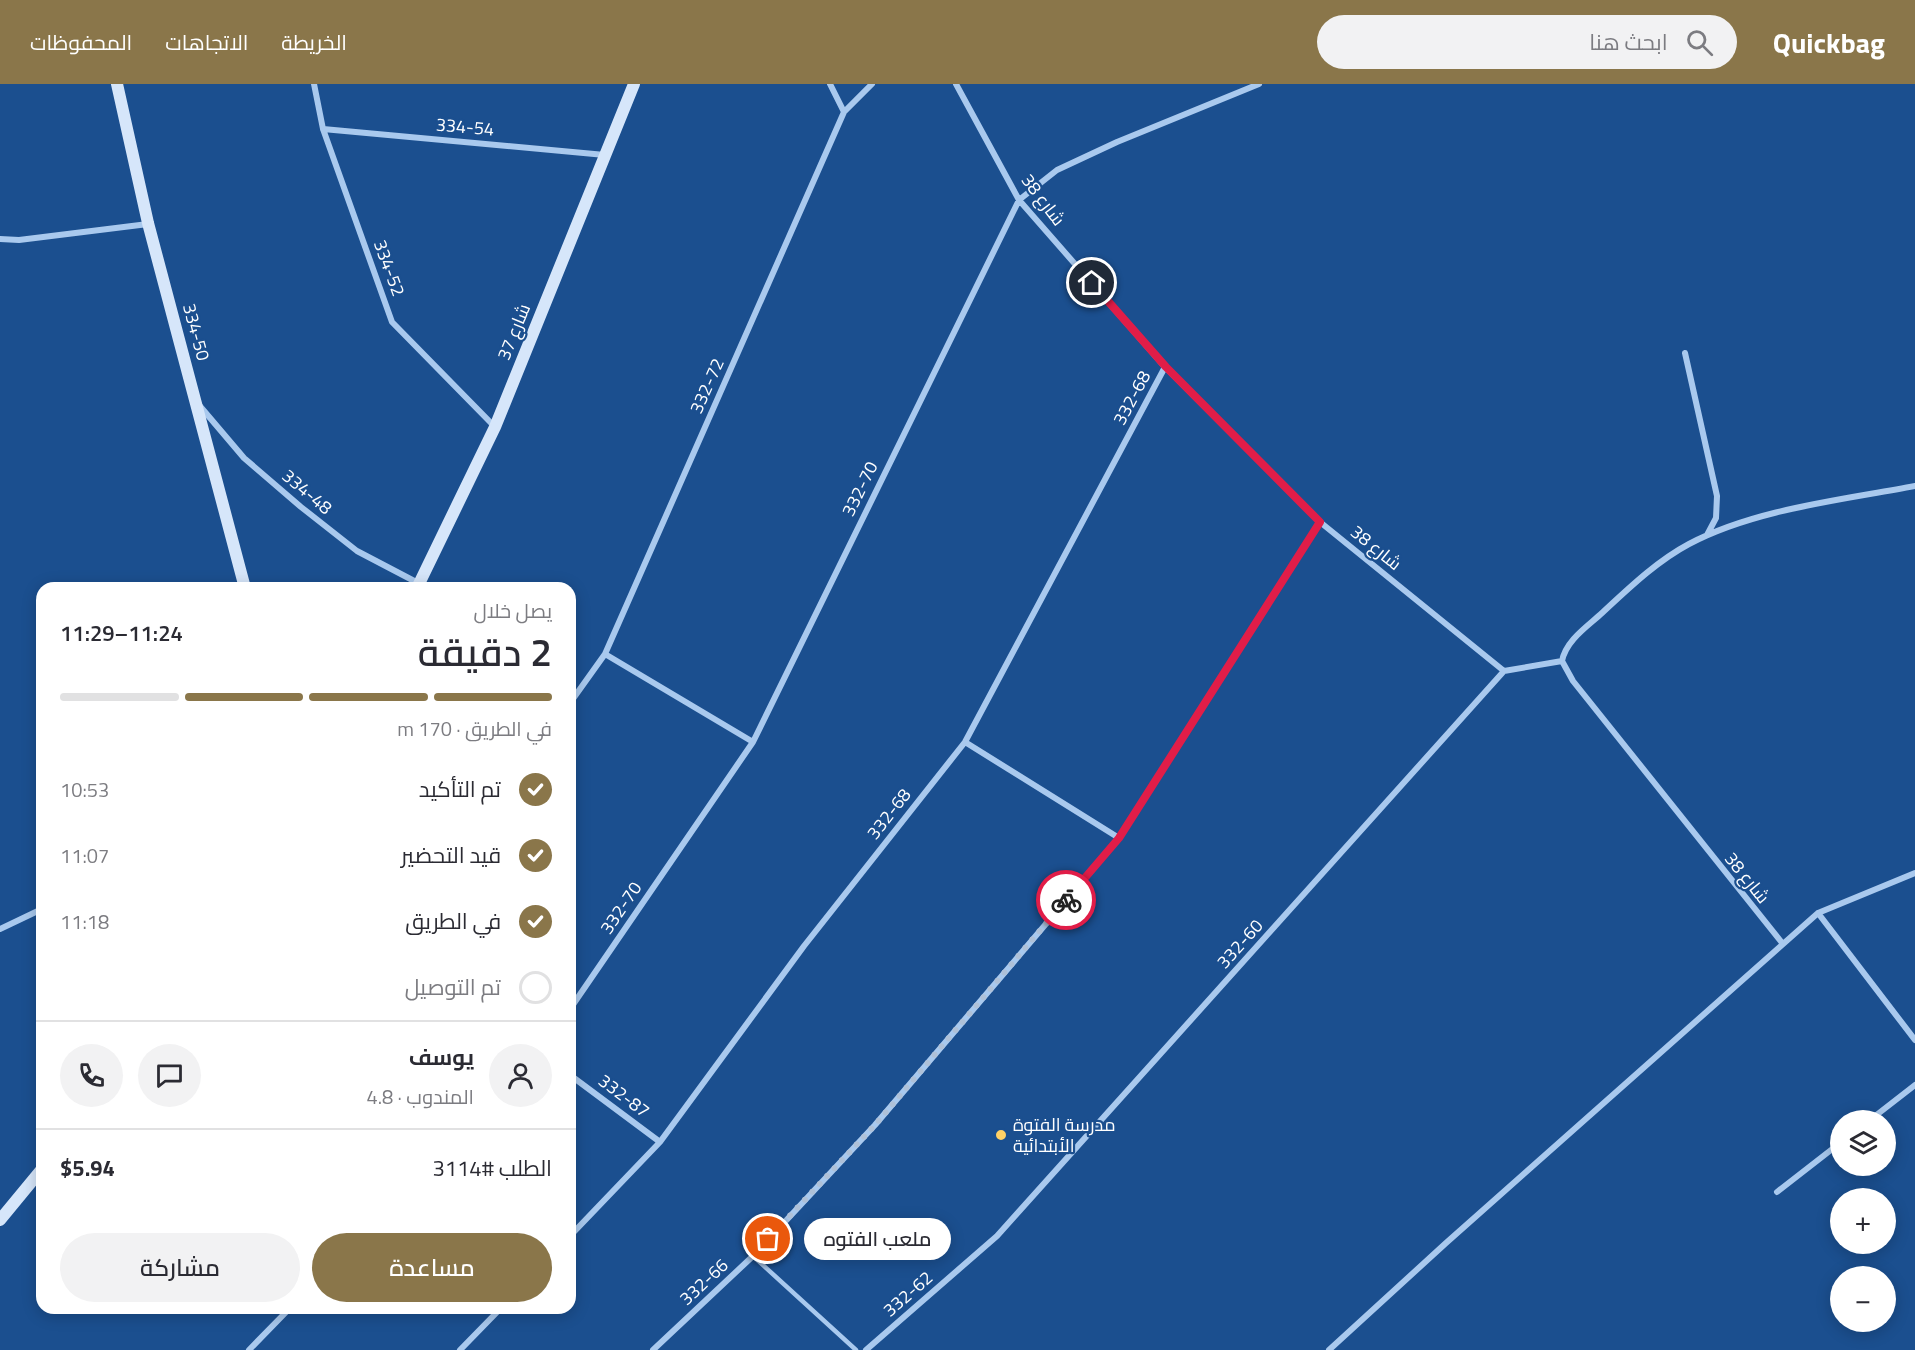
<!DOCTYPE html>
<html lang="ar">
<head>
<meta charset="utf-8">
<style>
	body { margin:0; font-family:"Titillium Web",Cairo,sans-serif; background:#f2f2f3; color:#2b2b33; direction:rtl; height:100vh; display:flex; flex-direction:column; font-size:22px; white-space:nowrap }
	* { box-sizing:border-box; margin:0 }
	p { font-size:20px; color:#7c7c81 }
	.icon { flex:none; width:33px; height:33px; fill:none; stroke:currentColor; stroke-width:2; stroke-linecap:round; stroke-linejoin:round }
	.map { position:relative; flex:1; overflow:hidden; direction:ltr }
	.panel { position:absolute; left:36px; top:498px; width:540px; height:732px; display:flex; flex-direction:column; background:#fff; border-radius:18px; box-shadow:0 3px 15px #0003; direction:rtl }
	.panel>* { flex:none }
	.buttons { position:absolute; left:1830px; top:1026px; display:grid; gap:12px }
	.buttons a { display:grid; place-items:center; width:66px; height:66px; border-radius:50%; background:#fff; box-shadow:0 3px 15px #0003; font-size:30px }
	.pin { position:absolute; display:grid; place-items:center; width:51px; height:51px; color:#fff; margin:-26px; border:3px solid #fff; border-radius:50%; box-shadow:0 2px 6px #0007 }
	.courier { position:absolute; display:grid; place-items:center; width:60px; height:60px; margin:-30px; border:4px solid #e11d48; border-radius:50%; background:#fff; color:#222; box-shadow:0 2px 8px #0007 }
	.bubble { position:absolute; height:42px; border-radius:21px; background:#fff; box-shadow:0 3px 15px #0003; font-size:20px; font-weight:600; line-height:42px; text-align:center; direction:rtl }
	.head em { font-style:normal; font-weight:600 }
	.head div { display:flex; flex-direction:column-reverse }
	.head { display:flex; align-items:center; justify-content:space-between; height:102px; padding:0 24px }
	h1 { font-size:39px; font-weight:600; line-height:45px }
	.bar { display:grid; grid-template-columns:repeat(4,1fr); gap:9px 6px; align-content:center; height:72px; padding:0 24px }
	.bar i { height:8px; border-radius:4px; background:#e1e1e2 }
	.bar .active { background:#8a764a }
	.bar p { grid-column:span 4 }
	.line { display:flex; align-items:center; gap:15px; padding:0 24px; border-top:2px solid #e1e1e2 }
	.line div { flex:1 }
	.round { display:grid; place-items:center; flex:none; width:63px; height:63px; border-radius:32px; background:#f2f2f3 }
	ol { padding:0 24px; list-style:none }
	li { display:flex; align-items:center; gap:18px; height:66px }
	li p { margin-inline-start:auto }
	li .icon { padding:6px; border-radius:50%; background:#8a764a; color:#fff; stroke-width:4 }
	li:last-child { color:#7c7c81 }
	li i { width:33px; height:33px; border:3px solid #e1e1e2; border-radius:50% }
	.cta { display:flex; gap:12px; margin-top:auto; padding:12px 24px }
	.cta a { flex:1; height:69px; border-radius:36px; background:#8a764a; color:#fff; font-size:24px; font-weight:600; line-height:69px; text-align:center }
	.cta a+a { background:#f2f2f3; color:#2b2b33 }
	header { display:flex; align-items:center; gap:36px; box-sizing:border-box; height:84px; padding:0 30px; background:#8a764a; color:#fff }
	header strong { font-size:28px }
	nav { display:flex; gap:33px; margin-inline-start:auto; font-size:21px }
	.search { width:420px; height:54px; background:#f2f2f3; display:flex; align-items:center; gap:15px; box-sizing:border-box; padding:0 21px; border-radius:33px; color:#7c7c81; font-size:22px }
	.map>svg:first-child { display:block }
</style>
</head>
<body>
<header>
<strong>Quickbag</strong>
<div class="search"><svg class="icon" aria-label="search" viewBox="0 0 24 24"><circle cx="10" cy="10" r="6"/><path d="M15 15l6 6"/></svg>ابحث هنا</div>
<nav><a>الخريطة</a><a>الاتجاهات</a><a>المحفوظات</a></nav>
</header>
<div class="map">
<svg width="1915" height="1266" viewBox="0 0 1915 1266">
	<rect width="100%" height="100%" fill="#1b4f8f"/>
	<g fill="none" stroke-linecap="round" stroke-linejoin="round">
		<path stroke="#a9c9ee" stroke-width="4.5" d="M753,1172L856,1266"/>
		<path stroke="#a9c9ee" stroke-width="6" d="M314,0L323,45L392,238L495,343
			M830,0L844,28
			M956,0L1019,116L1165,283L1320,438L1504,587L1562,577L1573,597L1783,860
			M323,45L605,71
			M0,155L19,156L148,140
			M1685,269L1717,412L1716,434L1707,451
			M199,321L244,374L301,423L357,467L420,500
			M605,570L753,658
			M1562,577C1566,556 1588,542 1602,529C1629,504 1657,477 1689,460C1755,425 1842,416 1915,402
			M570,619L605,570L844,28L872,0
			M965,658L1119,754
			M1818,829L1915,956
			M0,845L42,825
			M570,925L753,658L1019,116L1057,86L1117,58L1259,0
			M570,991L660,1058
			M1870,1036L1915,1001
			M1777,1108L1840,1059
			M570,1152L660,1058L804,862L965,658L1165,283
			M249,1266L290,1224
			M460,1266L501,1224
			M653,1266L753,1172L875,1041L1119,754L1320,438
			M866,1266L997,1152L1504,587
			M1329,1266L1446,1159L1818,829L1915,789"/>
		<path stroke="#d6e6fa" stroke-width="12" d="M117,0L148,139L245,504
			M417,504L495,343L634,0
			M0,1136L42,1085"/>
	</g>
	<g fill="none" stroke-linecap="round" stroke-linejoin="round">
		<path stroke="#afc1d8" stroke-width="6" stroke-dasharray="0 10.8" d="M768,1155L875,1041L1066,816"/>
		<path stroke="#e11d48" stroke-width="8" d="M1066,816L1119,754L1320,438L1166,283L1092,199"/>
	</g>
	<circle fill="#ffd166" stroke="#1b4f8f" stroke-width="2" cx="1001" cy="1051" r="6"/>
	<g text-anchor="middle" stroke-width="4.5" stroke-linejoin="round" paint-order="stroke">
		<g font-size="18" fill="#fff" stroke="#1b4f8f">
			<text transform="translate(465 43) rotate(5)" y="6">334-54</text>
			<text transform="translate(1043 116) rotate(53)" y="6">شارع 38</text>
			<text transform="translate(389 184) rotate(70)" y="6">334-52</text>
			<text transform="translate(196 248) rotate(75)" y="6">334-50</text>
			<text transform="translate(514 248) rotate(-68)" y="6">شارع 37</text>
			<text transform="translate(707 302) rotate(-66)" y="6">332-72</text>
			<text transform="translate(1132 314) rotate(-62)" y="6">332-68</text>
			<text transform="translate(860 405) rotate(-64)" y="6">332-70</text>
			<text transform="translate(307 408) rotate(40)" y="6">334-48</text>
			<text transform="translate(1376 464) rotate(39)" y="6">شارع 38</text>
			<text transform="translate(889 730) rotate(-52)" y="6">332-68</text>
			<text transform="translate(1747 794) rotate(51)" y="6">شارع 38</text>
			<text transform="translate(621 824) rotate(-56)" y="6">332-70</text>
			<text transform="translate(1240 860) rotate(-48)" y="6">332-60</text>
			<text transform="translate(624 1012) rotate(37)" y="6">332-87</text>
			<text transform="translate(704 1198) rotate(-43)" y="6">332-66</text>
			<text transform="translate(908 1210) rotate(-41)" y="6">332-62</text>
		</g>
		<g font-size="18" fill="#fff" stroke="#1b4f8f" text-anchor="start">
			<text x="1013" y="1047">مدرسة الفتوة<tspan x="1013" dy="21">الأبتدائية</tspan></text>
		</g>
	</g>
</svg>
<div class="buttons">
<a><svg class="icon" aria-label="layers" viewBox="0 0 24 24"><path d="M12 4l9 5-9 5-9-5zM3 14l9 5 9-5"/></svg></a>
<a>+</a>
<a>−</a>
</div>
<div class="pin" style="left:768px;top:1155px;background:#ea580c"><svg class="icon" aria-label="bag" viewBox="0 0 24 24"><path d="M5 8h14l-1 12H6zM9 8a3 3 0 0 1 6 0"/></svg></div>
<div class="pin" style="left:1092px;top:199px;background:#1f2937"><svg class="icon" aria-label="home" viewBox="0 0 24 24"><path d="M3 11l9-7 9 7M6 9v11h12V9"/></svg></div>
<div class="courier" style="left:1066px;top:816px"><svg class="icon" aria-label="bike" viewBox="0 0 24 24"><circle cx="6" cy="16" r="4"/><circle cx="18" cy="16" r="4"/><path d="M6 16l4-8h5l3 8M10 8l3 8H6M13 5h3"/></svg></div>
<div class="bubble" style="left:804px;top:1134px;width:147px">ملعب الفتوه</div>
<section class="panel">
<div class="head"><div><h1>2 دقيقة</h1><p>يصل خلال</p></div><em>11:24–11:29</em></div>
<div class="bar"><i class="active"></i><i class="active"></i><i class="active"></i><i></i><p>في الطريق · 170 m</p></div>
<ol>
<li><svg class="icon" aria-label="check" viewBox="0 0 24 24"><path d="M5 12l5 5 9-10"/></svg>تم التأكيد<p>10:53</p></li>
<li><svg class="icon" aria-label="check" viewBox="0 0 24 24"><path d="M5 12l5 5 9-10"/></svg>قيد التحضير<p>11:07</p></li>
<li><svg class="icon" aria-label="check" viewBox="0 0 24 24"><path d="M5 12l5 5 9-10"/></svg>في الطريق<p>11:18</p></li>
<li><i></i>تم التوصيل</li>
</ol>
<div class="line" style="height:108px"><a class="round"><svg class="icon" aria-label="person" viewBox="0 0 24 24"><circle cx="12" cy="8" r="4"/><path d="M4 21q1-7 8-7t8 7"/></svg></a><div><b>يوسف</b><p>المندوب · 4.8</p></div><a class="round"><svg class="icon" aria-label="chat" viewBox="0 0 24 24"><path d="M4 5h16v11H9l-5 4z"/></svg></a><a class="round"><svg class="icon" aria-label="phone" viewBox="0 0 24 24"><path d="M5 4h4l2 5-3 2q2 4 5 5l2-3 5 2v4C11 20 4 13 5 4z"/></svg></a></div>
<div class="line" style="height:78px"><div>الطلب #3114</div><b>$5.94</b></div>
<div class="cta"><a>مساعدة</a><a>مشاركة</a></div>
</section>
</div>
</body>
</html>
